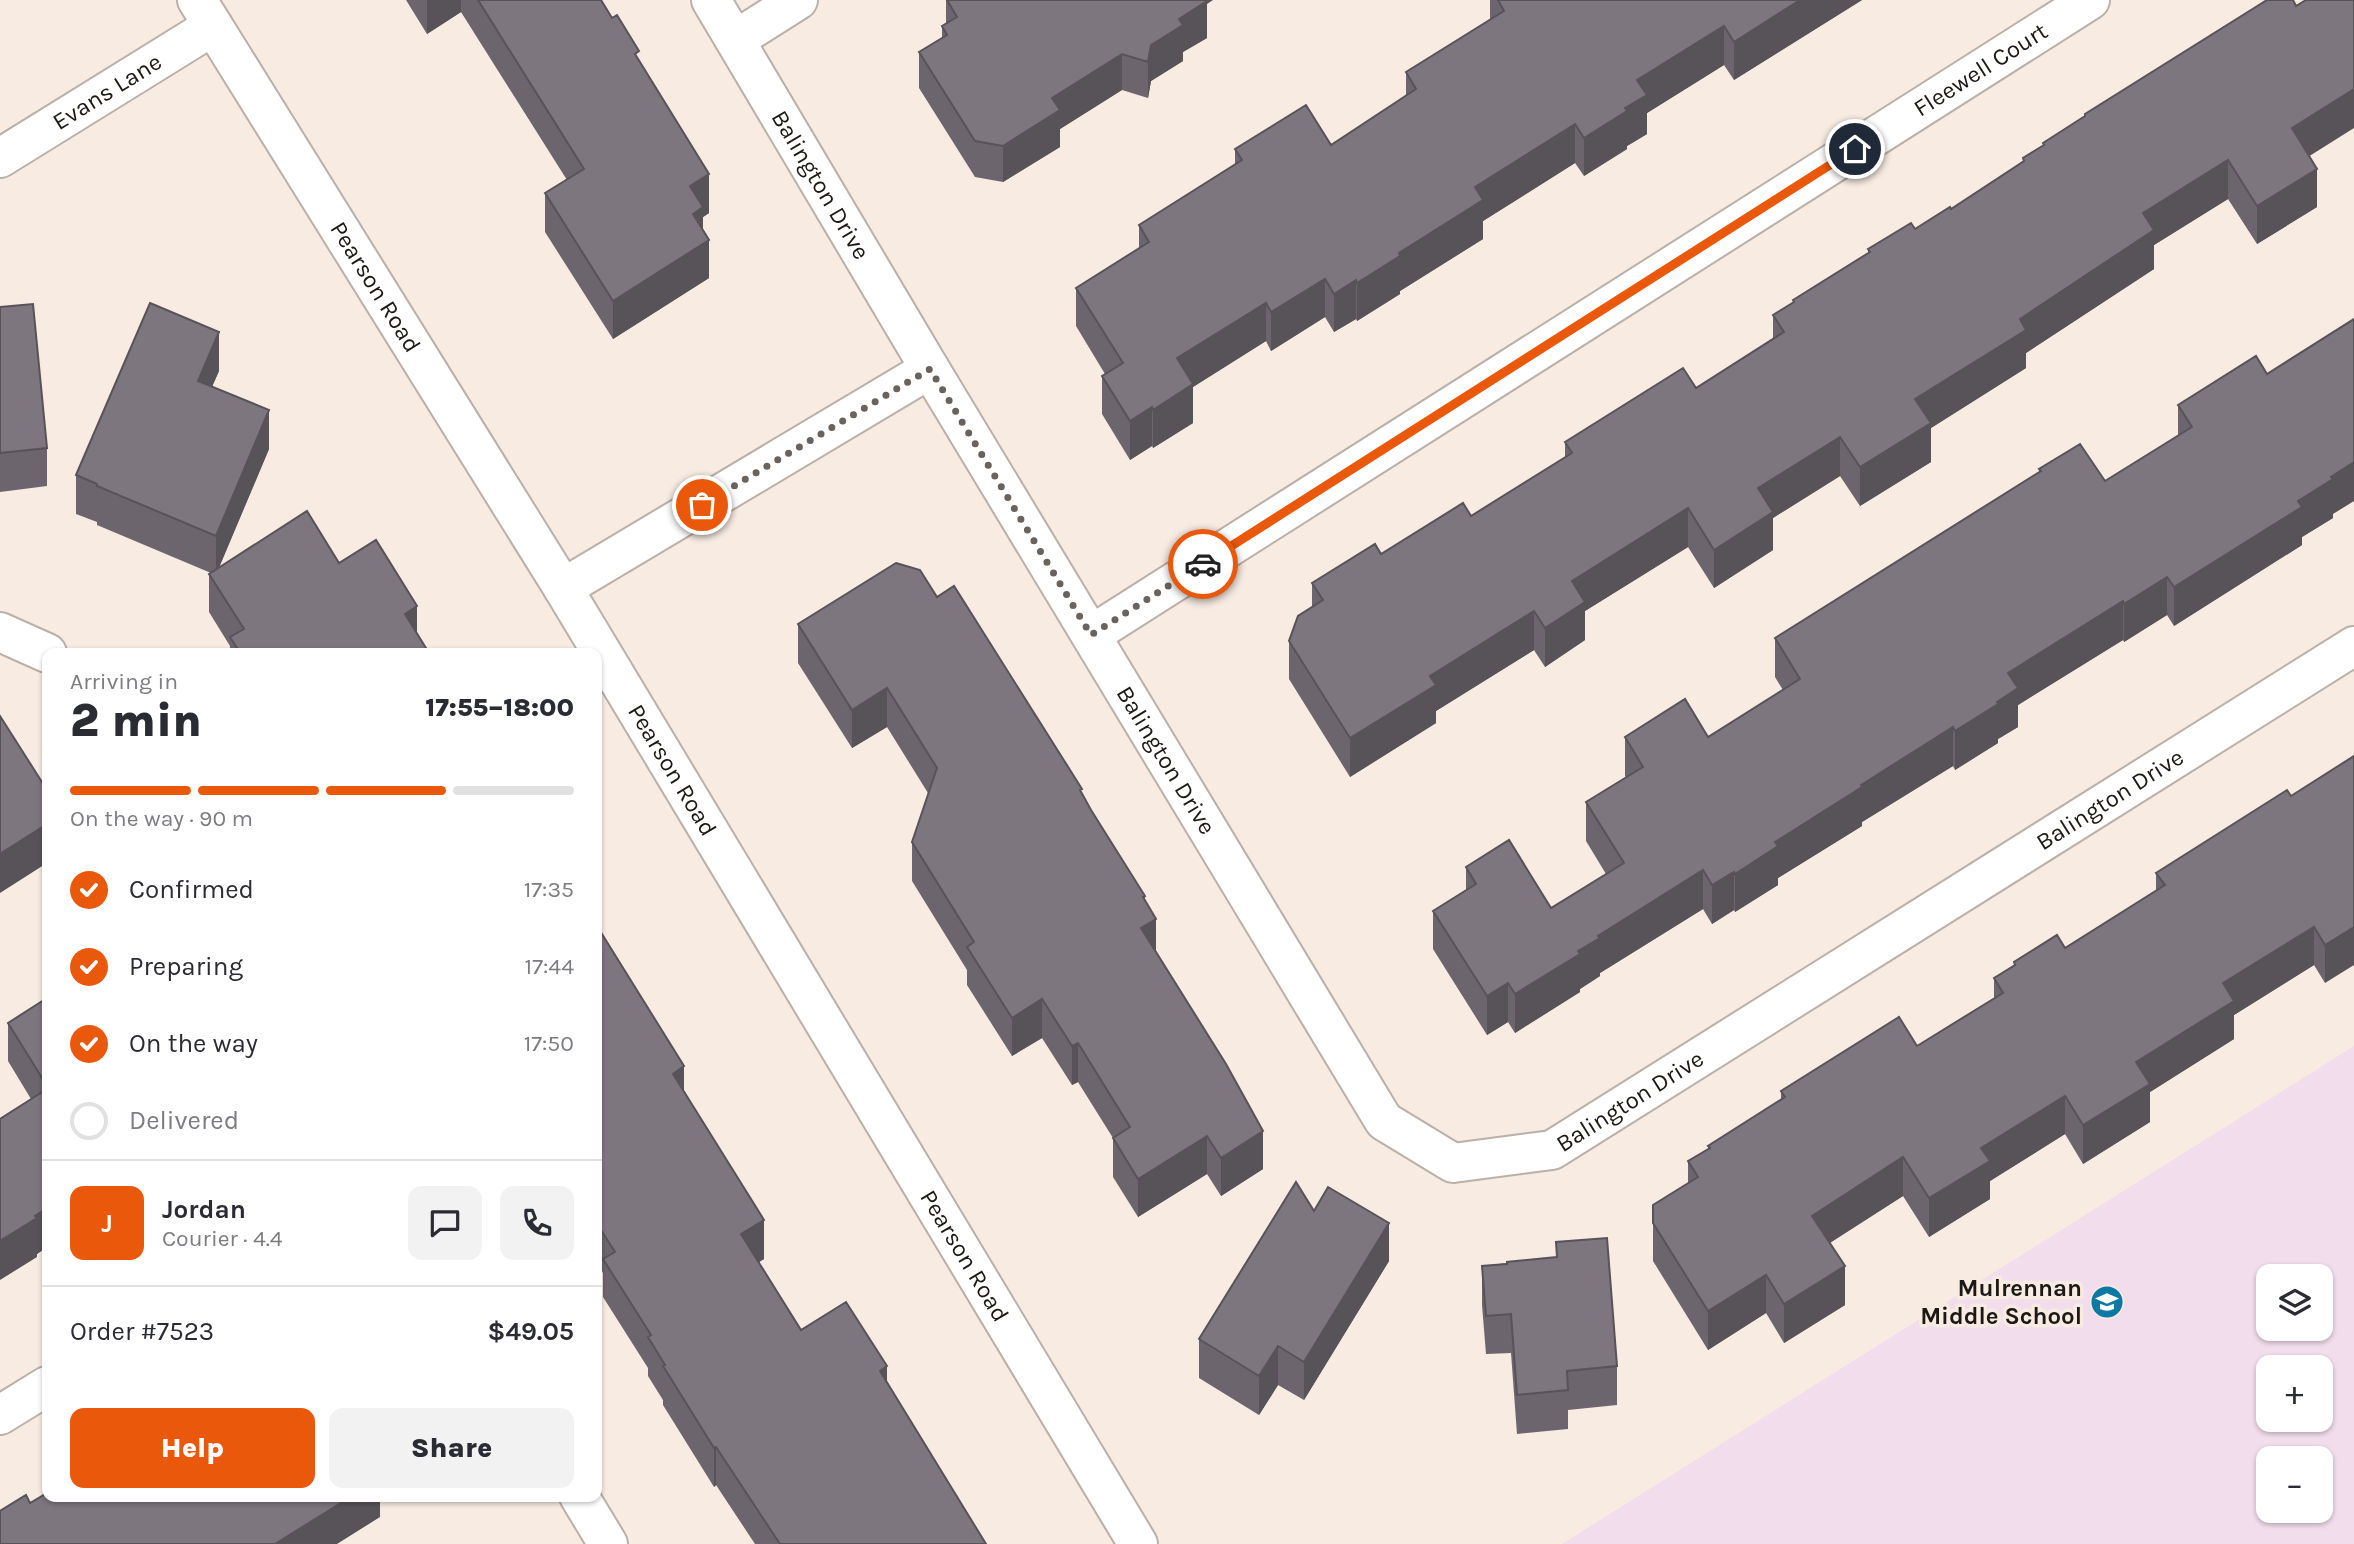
<!DOCTYPE html>
<html lang="en">
<head>
<meta charset="utf-8">
<style>
	body { margin:0; font-family:Karla,sans-serif; background:#f2f2f3; color:#2b2b33; height:100vh; display:flex; flex-direction:column; font-size:26px; white-space:nowrap }
	* { box-sizing:border-box; margin:0 }
	p { font-size:23px; color:#7c7c81 }
	.icon { flex:none; width:38px; height:38px; fill:none; stroke:currentColor; stroke-width:2; stroke-linecap:round; stroke-linejoin:round }
	.map { position:relative; flex:1; overflow:hidden }
	.drawer { position:absolute; left:42px; top:648px; width:560px; height:854px; display:flex; flex-direction:column; background:#fff; border-radius:14px; box-shadow:0 2px 5px #0004 }
	.drawer>* { flex:none }
	.buttons { position:absolute; left:2256px; top:1264px; display:grid; gap:14px }
	.buttons a { display:grid; place-items:center; width:77px; height:77px; border-radius:14px; background:#fff; box-shadow:0 2px 5px #0004; font-size:35px }
	.pin { position:absolute; display:grid; place-items:center; width:60px; height:60px; color:#fff; margin:-30px; border:4px solid #fff; border-radius:50%; box-shadow:0 2px 7px #0007 }
	.courier { position:absolute; display:grid; place-items:center; width:70px; height:70px; margin:-35px; border:5px solid #ea580c; border-radius:50%; background:#fff; color:#222; box-shadow:0 2px 9px #0007 }
	.summary em { font-style:normal; font-weight:800 }
	.summary div { display:flex; flex-direction:column-reverse }
	.summary { display:flex; align-items:center; justify-content:space-between; height:119px; padding:0 28px }
	h1 { font-size:46px; font-weight:800; line-height:52px }
	.bar { display:grid; grid-template-columns:repeat(4,1fr); gap:10px 7px; align-content:center; height:84px; padding:0 28px }
	.bar i { height:9px; border-radius:5px; background:#e1e1e2 }
	.bar .on { background:#ea580c }
	.bar p { grid-column:span 4 }
	.line { display:flex; align-items:center; gap:18px; padding:0 28px; border-top:2px solid #e1e1e2 }
	.line div { flex:1 }
	.round { display:grid; place-items:center; flex:none; width:74px; height:74px; border-radius:14px; background:#f2f2f3 }
	ol { padding:0 28px; list-style:none }
	li { display:flex; align-items:center; gap:21px; height:77px }
	li p { margin-inline-start:auto }
	li .icon { padding:7px; border-radius:50%; background:#ea580c; color:#fff; stroke-width:4 }
	li:last-child { color:#7c7c81 }
	li i { width:38px; height:38px; border:4px solid #e1e1e2; border-radius:50% }
	.action { display:flex; gap:14px; margin-top:auto; padding:14px 28px }
	.action a { flex:1; height:80px; border-radius:14px; background:#ea580c; color:#fff; font-size:28px; font-weight:800; line-height:80px; text-align:center }
	.action a+a { background:#f2f2f3; color:#2b2b33 }
	.map>svg:first-child { display:block }
</style>
</head>
<body>
<div class="map">
<svg width="2354" height="1544" viewBox="0 0 2354 1544">
	<rect width="100%" height="100%" fill="#f7ebe2"/>
	<path fill="#f1ddec" fill-rule="evenodd" d="M2354,1046V1544H1562ZM2268,1276H2320V1328H2268ZM2268,1367H2320V1419H2268ZM2268,1458H2320V1510H2268Z"/>
	<g fill="none" stroke-linecap="round" stroke-linejoin="round">
		<defs>
			<g id="minor">
				<path id="s1" d="M197,0L563,588L1138,1544"/>
				<path id="s2" d="M711,0L930,369L1384,1121L1453,1163L1552,1150L2354,646"/>
				<path d="M735,40L798,0"/>
				<path id="s3" d="M0,158L213,26"/>
				<path d="M563,588L930,369"/>
				<path d="M0,632L47,653"/>
				<path id="s4" d="M1091,635L2090,0"/>
				<path d="M0,1415L47,1386"/>
				<path d="M579,1496L608,1544"/>
			</g>
		</defs>
		<use href="#minor" stroke="#bbb0a7" stroke-width="42"/>
		<use href="#minor" stroke="#fff" stroke-width="38"/>
	</g>
	<path fill="#6c656d" d="M406,0H601L639,60L709,213L703,217V231L709,278L613,339L545,232V193L567,180L461,12L427,34Z
		M946,0L1207,4V38L1183,52V61L1151,81L1148,98L1122,90L1060,129V147L1003,182L975,177L919,88V52L942,38V26L946,23Z
		M1490,0H1862L1734,80L1724,65L1647,113V134L1627,146V149L1584,176L1575,163L1483,221V239L1400,291V294L1357,321L1356,319L1334,332L1325,317L1271,351L1266,341L1193,387V423L1153,448L1152,446L1130,460L1102,414V376L1105,374L1076,326V288L1139,249V225L1235,164V149L1331,145L1406,96V72L1490,19Z
		M2085,114L2309,156L2317,207L2257,244L2228,199L2154,245V269L2026,353V368L1931,428V462L1860,506L1840,476L1773,518V550L1714,588L1688,547L1585,611V640L1545,667L1534,650L1436,711V723L1350,777L1289,679V641L1312,607V583L1471,516L1565,457V442L1696,388L1773,339V315L1793,303V300L1868,253V249L1915,229L1951,209L2023,162V158L2043,146V143L2085,116Z
		M0,307L47,448V486L0,492Z
		M219,371L212,386L269,449L219,567L339,563L417,634L429,653H230V646L209,612V574L211,573L97,525V522L76,514V475Z
		M2178,405L2333,514V518L2302,537V545L2174,626L2167,615L2124,642L2123,640L2018,705V727L1998,739V743L1955,770L1953,766L1862,822V826L1778,878V885L1735,912L1734,910L1712,924L1703,909L1600,973V976L1580,989V992L1515,1033L1508,1022L1487,1035L1433,949V911L1466,890V867L1551,908L1606,874L1586,841V802L1626,777L1625,776V737H1708L1783,690L1775,677V638L2039,472V469L2105,481L2178,435Z
		M937,597L1082,794L1145,900L1156,953L1263,1169L1221,1196L1207,1174L1138,1217L1113,1177V1138L1078,1082L1072,1085L1042,1038L1012,1056L967,985V970L912,881V842L928,793L887,727L852,748L798,663V624Z
		M2354,756L2325,983L2314,965L2234,1015V1039L2150,1092V1122L2083,1164L2065,1134L1990,1181V1199L1929,1237L1903,1196L1830,1243L1845,1305L1784,1343L1766,1313L1708,1350L1653,1261V1205L1688,1183V1161L1708,1149V1146L1781,1100V1091L1917,1046L1994,999V978L2014,965V962L2065,948L2156,891V873L2291,796Z
		M597,926L684,1092L764,1259L759,1262L801,1330L887,1383L986,1544H755L716,1485L714,1487L663,1405V1400L648,1376V1368L603,1297V1273L597,1263Z
		M47,998V1247L37,1254V1257L31,1099L8,1061V1023Z
		M1314,1211L1389,1261L1304,1400L1278,1385L1259,1415L1199,1378V1339Z
		M1556,1242L1617,1366V1405L1568,1410V1429L1517,1434L1511,1353L1486,1354L1482,1305V1266L1556,1257Z"/>
	<path fill="#585359" d="M427,0H461V12L427,34Z
		M1192,0H1213L1207,4V38L1183,52V61L1151,81L1148,98V62L1151,45L1179,19Z
		M1800,0H1862L1734,80V42Z
		M1724,26V65L1647,113V134L1627,146V149L1584,176V138L1625,108L1637,80Z
		M1122,54V90L1060,129V147L1003,182V146L1052,98Z
		M2354,89V128L2292,167V128Z
		M1575,124V163L1483,221V239L1400,291V294L1357,321V283L1399,253L1475,187Z
		M2228,160V199L2154,245V269L2026,353V368L1931,428V462L1860,506V467L1915,399L2020,319L2143,213Z
		M2317,169V207L2257,244V206Z
		M709,174V213L703,217V243L709,240V278L613,339V301L690,186Z
		M1325,279V317L1271,351V312Z
		M1356,280V319L1334,332V294Z
		M1266,303V341L1193,387V423L1153,448V410L1177,358Z
		M219,332V371L198,419V381Z
		M1152,407V446L1130,460V421Z
		M269,410V449L216,575V536Z
		M1840,437V476L1773,518V550L1714,588V550L1758,488Z
		M2354,462V501L2333,514V518L2302,537V545L2174,626V587L2331,477Z
		M1688,508V547L1585,611V640L1545,667V628L1572,581Z
		M2167,577V615L2124,642V604Z
		M2123,601V640L2018,705V727L1998,739V743L1955,770V731L1997,702L2008,673Z
		M417,606V645L405,614Z
		M1534,611V650L1436,711V723L1350,777V738L1430,676Z
		M887,688V727L852,748V710Z
		M1953,727V766L1862,822V826L1778,878V885L1735,912V874L1775,842L1861,785Z
		M47,824V863L0,893V854Z
		M1703,870V909L1600,973V976L1580,989V992L1515,1033V994L1578,951L1598,936Z
		M1734,872V910L1712,924V885Z
		M1145,896V926L1156,919V958L1141,928L1143,897Z
		M2314,927V965L2234,1015V1039L2150,1092V1122L2083,1164V1125L2136,1062L2223,983Z
		M2354,927V965L2325,983V945Z
		M1508,983V1022L1487,1035V996Z
		M1042,999V1038L1012,1056V1018Z
		M1078,1043V1082L1072,1085V1046Z
		M684,1066V1105L673,1074Z
		M2065,1096V1134L1990,1181V1199L1929,1237V1198L1981,1148Z
		M1263,1131V1169L1221,1196V1158Z
		M1207,1136V1174L1138,1217V1179Z
		M1903,1157V1196L1812,1254V1216Z
		M47,1208V1247L37,1254V1257L0,1280V1241Z
		M764,1220V1259L741,1273V1234Z
		M1389,1223V1261L1304,1400V1362Z
		M1845,1266V1305L1784,1343V1304Z
		M1766,1275V1313L1708,1350V1311Z
		M1278,1346V1385L1259,1415V1376Z
		M887,1366V1404L880,1371Z
		M716,1447V1485L714,1487V1448Z
		M352,1496H380V1517L337,1544H275Z"/>
	<path fill="#7e767f" stroke="#585359" stroke-width="2" d="M478,0H601L612,18L617,15L639,51L635,54L709,174L690,186L703,207L693,214L709,240L613,301L545,193L584,169Z
		M947,0H1206L1207,1L1179,19L1183,25L1151,45L1148,62L1122,54L1052,98L1060,110L1003,146L975,141L919,52L947,35L942,26L957,17Z
		M1498,0H1800L1734,42L1724,26L1637,80L1647,95L1625,108L1627,111L1584,138L1575,124L1475,187L1483,200L1399,253L1400,256L1357,283L1356,280L1334,294L1325,279L1271,312L1266,303L1177,358L1193,384L1153,410L1152,407L1130,421L1102,376L1123,363L1076,288L1149,242L1139,225L1242,160L1235,149L1306,105L1331,145L1416,89L1406,72L1504,11Z
		M2267,0H2293L2296,6L2306,0H2354V89L2292,128L2317,169L2257,206L2228,160L2143,213L2154,230L2020,319L2026,330L1915,399L1931,423L1860,467L1840,437L1758,488L1773,512L1714,550L1688,508L1572,581L1585,602L1545,628L1534,611L1430,676L1436,685L1350,738L1289,641L1298,616L1323,600L1312,583L1375,544L1381,554L1463,503L1471,516L1572,453L1565,442L1683,368L1696,388L1784,332L1773,315L1794,302L1793,300L1870,252L1868,249L1911,223L1915,229L1950,207L1951,209L2024,161L2023,158L2044,145L2043,143L2085,116V114Z
		M150,303L219,332L198,381L269,410L216,536L97,486V484L76,475Z
		M33,304L47,448L0,453V307Z
		M2354,319V462L2331,477L2333,479L2298,501L2302,507L2174,587L2167,577L2124,604L2123,601L2008,673L2018,688L1997,702L1998,704L1955,731L1953,727L1861,785L1862,787L1775,842L1778,846L1735,874L1734,872L1712,885L1703,870L1598,936L1600,938L1578,951L1580,954L1515,994L1508,983L1487,996L1433,911L1476,884L1466,867L1509,840L1551,908L1624,863L1586,802L1643,767L1625,737L1685,699L1708,737L1800,679L1775,638L2041,471L2039,469L2080,444L2105,481L2192,427L2178,405L2256,356L2267,374Z
		M307,511L339,563L376,540L417,606L405,614L429,653H240L230,637L244,629L209,574Z
		M896,563L920,570L937,597L954,586L1082,789L1080,790L1091,810L1145,896L1143,897L1156,919L1141,928L1226,1064L1263,1131L1221,1158L1207,1136L1138,1179L1113,1138L1130,1127L1078,1043L1072,1046L1042,999L1012,1018L967,947L974,942L912,842L937,768L887,688L852,710L798,624Z
		M0,716L47,790V824L0,854Z
		M2354,756V927L2325,945L2314,927L2223,983L2234,1001L2136,1062L2150,1084L2083,1125L2065,1096L1981,1148L1990,1161L1929,1198L1903,1157L1812,1216L1845,1266L1784,1304L1766,1275L1708,1311L1653,1223V1205L1698,1177L1688,1161L1710,1148L1708,1146L1785,1097L1781,1091L1899,1017L1917,1046L2003,993L1994,978L2015,965L2014,962L2057,935L2065,948L2165,885L2156,873L2287,790L2291,796Z
		M597,926L684,1066L673,1074L764,1220L741,1234L801,1330L846,1302L887,1366L880,1371L986,1544H780L716,1447L714,1448L663,1366L665,1365L648,1337L651,1335L603,1259L615,1252L597,1224Z
		M47,998V1086L8,1023Z
		M47,1089V1208L35,1216L37,1218L0,1241V1119Z
		M1296,1182L1314,1211L1328,1187L1389,1223L1304,1362L1278,1346L1259,1376L1199,1339Z
		M1607,1238L1617,1366L1567,1371L1568,1390L1517,1395L1511,1314L1486,1316L1482,1266L1507,1264V1262L1557,1257L1556,1242Z
		M47,1493V1496H352L275,1544H0V1511L26,1495L30,1503Z"/>
	<g fill="none" stroke-linecap="round" stroke-linejoin="round">
		<path stroke="#69625d" stroke-width="7" stroke-dasharray="0 12.6" d="M702,505L930,369L1091,635L1203,564"/>
		<path stroke="#ea580c" stroke-width="9" d="M1203,564L1855,149"/>
	</g>
	<defs>
		<symbol id="school-disc" viewBox="-11 -11 22 22"><circle r="9.5" fill="#0b79a3" stroke="#f7ebe2"/><path d="M0-5L7-2L0 1L-7-2ZM-4 1L0 2.5L4 1V4Q0 6-4 4Z" fill="#fff"/></symbol>
	</defs>
	<g fill-rule="evenodd">
		<use href="#school-disc" x="2088" y="1283" width="38" height="38"/>
	</g>
	<g text-anchor="middle" stroke-width="7" stroke-linejoin="round" paint-order="stroke">
		<g font-size="24" fill="#1c1815" stroke="#f7ebe2">
			<text dy="8" stroke="none"><textPath href="#s4" startOffset="1054">Fleewell Court</textPath></text>
			<text dy="8" stroke="none"><textPath href="#s3" startOffset="126">Evans Lane</textPath></text>
			<text dy="8" stroke="none"><textPath href="#s2" startOffset="215">Balington Drive</textPath></text>
			<text dy="8" stroke="none"><textPath href="#s1" startOffset="338">Pearson Road</textPath></text>
			<text dy="8" stroke="none"><textPath href="#s2" startOffset="886">Balington Drive</textPath></text>
			<text dy="8" stroke="none"><textPath href="#s1" startOffset="905">Pearson Road</textPath></text>
			<text dy="8" stroke="none"><textPath href="#s2" startOffset="2147">Balington Drive</textPath></text>
			<text dy="8" stroke="none"><textPath href="#s2" startOffset="1580">Balington Drive</textPath></text>
			<text dy="8" stroke="none"><textPath href="#s1" startOffset="1472">Pearson Road</textPath></text>
		</g>
		<g font-size="24" font-weight="bold" fill="#1c1815" stroke="#f7ebe2" text-anchor="end">
			<text x="2082" y="1296">Mulrennan<tspan x="2082" dy="28">Middle School</tspan></text>
		</g>
	</g>
</svg>
<div class="buttons">
<a><svg class="icon" aria-label="layers" viewBox="0 0 24 24"><path d="M12 4l9 5-9 5-9-5zM3 14l9 5 9-5"/></svg></a>
<a>+</a>
<a>−</a>
</div>
<div class="pin" style="left:702px;top:505px;background:#ea580c"><svg class="icon" aria-label="bag" viewBox="0 0 24 24"><path d="M5 8h14l-1 12H6zM9 8a3 3 0 0 1 6 0"/></svg></div>
<div class="pin" style="left:1855px;top:149px;background:#1f2937"><svg class="icon" aria-label="home" viewBox="0 0 24 24"><path d="M3 11l9-7 9 7M6 9v11h12V9"/></svg></div>
<div class="courier" style="left:1203px;top:564px"><svg class="icon" aria-label="car" viewBox="0 0 24 24"><path d="M5 17H2v-5l4-1 3-4h7l3 4 3 1v5h-3M9 17h6M6 11h13"/><circle cx="7" cy="17" r="2"/><circle cx="17" cy="17" r="2"/></svg></div>
<section class="drawer">
<div class="summary"><div><h1>2 min</h1><p>Arriving in</p></div><em>17:55–18:00</em></div>
<div class="bar"><i class="on"></i><i class="on"></i><i class="on"></i><i></i><p>On the way · 90 m</p></div>
<ol>
<li><svg class="icon" aria-label="check" viewBox="0 0 24 24"><path d="M5 12l5 5 9-10"/></svg>Confirmed<p>17:35</p></li>
<li><svg class="icon" aria-label="check" viewBox="0 0 24 24"><path d="M5 12l5 5 9-10"/></svg>Preparing<p>17:44</p></li>
<li><svg class="icon" aria-label="check" viewBox="0 0 24 24"><path d="M5 12l5 5 9-10"/></svg>On the way<p>17:50</p></li>
<li><i></i>Delivered</li>
</ol>
<div class="line" style="height:126px"><b class="round" style="background:#ea580c;color:#fff">J</b><div><b>Jordan</b><p>Courier · 4.4</p></div><a class="round"><svg class="icon" aria-label="chat" viewBox="0 0 24 24"><path d="M4 5h16v11H9l-5 4z"/></svg></a><a class="round"><svg class="icon" aria-label="phone" viewBox="0 0 24 24"><path d="M5 4h4l2 5-3 2q2 4 5 5l2-3 5 2v4C11 20 4 13 5 4z"/></svg></a></div>
<div class="line" style="height:91px"><div>Order #7523</div><b>$49.05</b></div>
<div class="action"><a>Help</a><a>Share</a></div>
</section>
</div>
</body>
</html>
